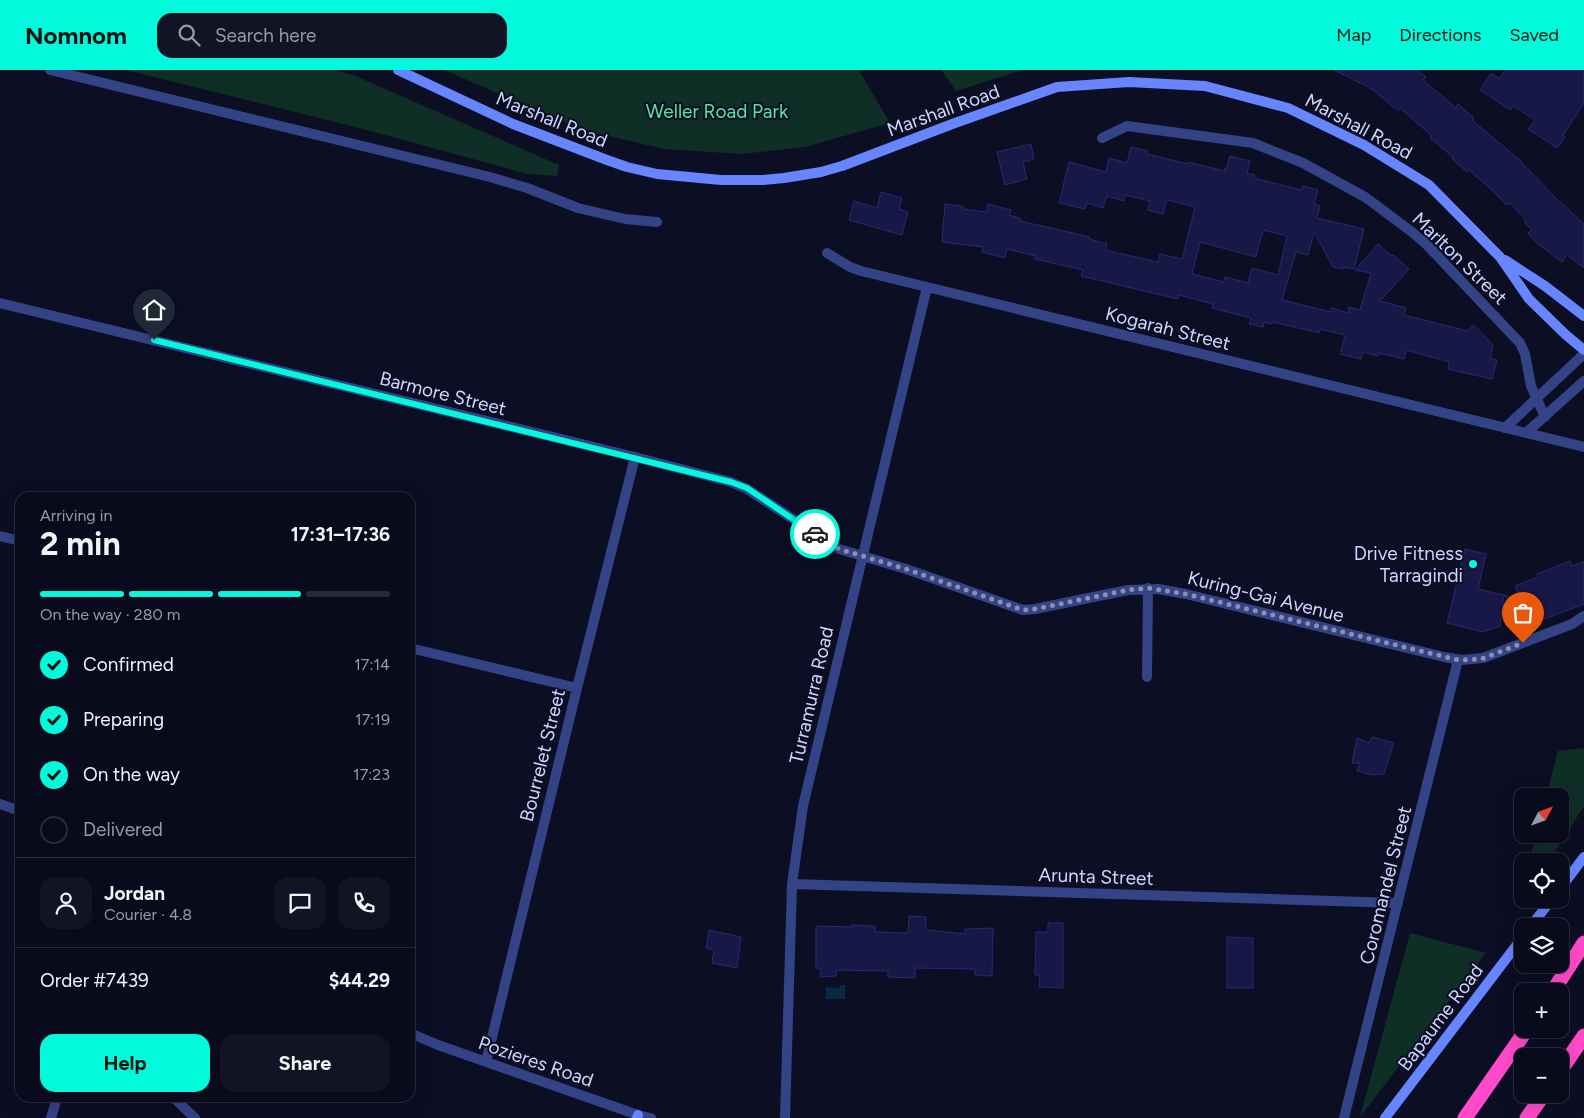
<!DOCTYPE html>
<html lang="en">
<head>
<meta charset="utf-8">
<style>
	body { margin:0; font-family:Figtree,sans-serif; background:#121324; color:#f1f3f6; height:100vh; display:flex; flex-direction:column; font-size:19px; white-space:nowrap }
	* { box-sizing:border-box; margin:0 }
	p { font-size:16px; color:#999aa3 }
	.icon { flex:none; width:28px; height:28px; fill:none; stroke:currentColor; stroke-width:2; stroke-linecap:round; stroke-linejoin:round }
	.map { position:relative; flex:1; overflow:hidden }
	.side { position:absolute; left:15px; top:422px; width:400px; height:610px; display:flex; flex-direction:column; background:#090a1b; border-radius:15px; box-shadow:0 5px 20px #0002,0 0 0 1px #292b3a }
	.side>* { flex:none }
	.needle { width:32px; rotate:49deg }
	.controls { position:absolute; left:1514px; top:718px; display:grid; gap:10px }
	.controls a { display:grid; place-items:center; width:55px; height:55px; border-radius:10px; background:#090a1b; box-shadow:0 5px 20px #0002,0 0 0 1px #292b3a; font-size:25px }
	.pin { position:absolute; display:grid; place-items:center; width:42px; height:42px; color:#fff; margin:-51px -21px; border-radius:50% 50% 50% 0; rotate:-45deg; box-shadow:0 0 5px #0007 }
	.pin .icon { rotate:45deg }
	.courier { position:absolute; display:grid; place-items:center; width:50px; height:50px; margin:-25px; border:4px solid #00fadb; border-radius:50%; background:#fff; color:#222; box-shadow:0 1px 6px #0007 }
	.headline em { font-style:normal; font-weight:700 }
	.headline div { display:flex; flex-direction:column-reverse }
	.headline { display:flex; align-items:center; justify-content:space-between; height:85px; padding:0 25px }
	h1 { font-size:32px; font-weight:700; line-height:38px }
	.bar { display:grid; grid-template-columns:repeat(4,1fr); gap:8px 5px; align-content:center; height:60px; padding:0 25px }
	.bar i { height:6px; border-radius:4px; background:#292b3a }
	.bar .selected { background:#00fadb }
	.bar p { grid-column:span 4 }
	.line { display:flex; align-items:center; gap:12px; padding:0 25px; border-top:1px solid #292b3a }
	.line div { flex:1 }
	.round { display:grid; place-items:center; flex:none; width:52px; height:52px; border-radius:15px; background:#121324 }
	ol { padding:0 25px; list-style:none }
	li { display:flex; align-items:center; gap:15px; height:55px }
	li p { margin-inline-start:auto }
	li .icon { padding:5px; border-radius:50%; background:#00fadb; color:#111; stroke-width:4 }
	li:last-child { color:#999aa3 }
	li i { width:28px; height:28px; border:2px solid #292b3a; border-radius:50% }
	.button { display:flex; gap:10px; margin-top:auto; padding:10px 25px }
	.button a { flex:1; height:58px; border-radius:15px; background:#00fadb; color:#111; font-size:20px; font-weight:700; line-height:58px; text-align:center }
	.button a+a { background:#121324; color:#f1f3f6 }
	header { display:flex; align-items:center; gap:30px; box-sizing:border-box; height:70px; padding:0 25px; background:#00fadb; color:#111 }
	header strong { font-size:24px }
	nav { display:flex; gap:28px; margin-inline-start:auto; font-size:18px }
	.search { width:350px; height:45px; background:#121324; display:flex; align-items:center; gap:12px; box-sizing:border-box; padding:0 18px; border-radius:15px; color:#999aa3; font-size:19px }
	.map>svg:first-child { display:block }
</style>
</head>
<body>
<header>
<strong>Nomnom</strong>
<div class="search"><svg class="icon" aria-label="search" viewBox="0 0 24 24"><circle cx="10" cy="10" r="6"/><path d="M15 15l6 6"/></svg>Search here</div>
<nav><a>Map</a><a>Directions</a><a>Saved</a></nav>
</header>
<div class="map">
<svg width="1584" height="1048" viewBox="0 0 1584 1048">
	<rect width="100%" height="100%" fill="#0c0e24"/>
	<path fill="#0f2e26" d="M126,0H334L353,5L559,95L557,106L527,104L363,59Z
		M444,0H859L890,53L805,77L742,84L664,79L583,60Z
		M941,0H1022L956,21Z
		M1584,678V736L1549,791H1529L1536,764H1560V726H1546L1558,681Z
		M1410,863L1486,883L1360,1047Z"/>
	<path fill="#062a43" d="M840,915H845V929H826V917L839,918Z"/>
	<path fill="#171846" stroke="#272974" fill-rule="evenodd" d="M1334,0H1417L1426,7L1423,10L1456,38L1458,34L1474,48L1472,50L1522,92H1521L1557,129L1584,154V198L1567,185L1562,192L1538,174L1528,163L1532,160L1524,152L1526,150L1510,133L1507,135L1493,121L1469,100L1467,102L1452,89L1453,87L1430,68L1432,66L1400,38L1398,41L1372,19Z
		M1505,0H1584V33L1563,65L1565,67L1557,78L1528,59L1535,50L1513,36L1510,40L1480,20L1491,3L1500,9Z
		M1031,74L1034,89L1023,92L1027,109L1005,115L997,82Z
		M1131,77L1147,81V84L1188,94V92L1224,101L1225,98H1227L1230,86L1250,91L1247,103L1255,105L1254,108L1302,120L1303,116L1318,120L1314,134L1320,136L1317,148L1364,159L1354,199L1343,197V199L1333,197L1314,162L1308,185L1296,182L1282,230L1331,242L1332,238L1348,243L1349,237L1360,240L1371,203L1355,200L1378,174L1392,186L1393,185L1409,199L1380,231L1406,238L1404,245L1467,261L1474,255L1493,275L1490,288L1497,290L1492,309L1448,299L1449,292L1406,280L1404,289L1379,283L1378,286L1363,282L1361,289L1340,284L1345,265L1320,259L1319,263L1273,252L1272,254L1264,252L1263,257L1249,254L1251,248L1212,238L1213,234L1179,225L1178,229L1081,206L1083,200L1035,189L1036,186L1007,179L1005,188L982,182L983,177L942,172L945,134L963,136V139L987,142L988,134L1011,140L1009,145L1020,148V151L1090,167L1089,169L1107,174L1105,180L1158,192L1160,184L1182,189L1195,137L1167,130L1163,144L1148,140L1150,131L1125,125L1124,131L1107,126L1103,138L1087,133L1085,139L1059,133L1069,92L1106,102L1109,88L1127,93ZM1263,160L1287,166L1278,205L1252,198L1248,213L1225,207L1224,212L1192,204L1200,172L1256,187Z
		M881,122L902,128L899,139L908,142L902,165L849,150L854,131L877,138Z
		M1465,479L1486,484L1478,519L1520,529L1515,516L1538,507L1537,504L1570,491L1572,496L1584,492V534L1536,552L1527,549L1504,525L1500,556L1483,562L1447,553Z
		M1372,667L1394,673L1384,704L1373,705L1357,701L1360,693H1352L1357,668L1369,673Z
		M909,846L926,847V860L965,864V859L993,858L992,906L975,905V899L915,898V908L888,907V901L836,900V906L820,907L821,898H816V856L851,857V855L875,856V862L908,863Z
		M1048,853H1063V918L1039,917L1040,905H1035L1036,862H1048Z
		M709,860L741,867L737,898L712,893L714,880L706,878Z
		M1227,867L1253,868V918H1227Z"/>
	<g fill="none" stroke-linecap="round" stroke-linejoin="round">
		<path stroke="#344386" stroke-width="10" d="M50,0L490,107L527,118L578,138L625,149L657,152
			M1102,68L1127,56L1253,73L1303,93L1365,127L1412,162L1427,175L1520,273L1525,284L1531,316L1545,347
			M827,183L850,197L861,201L1584,377
			M0,233L635,387L731,412L747,419L839,479L906,499L1023,540L1035,539L1128,520L1158,519L1186,524L1444,587L1461,590L1483,588L1572,554L1584,546
			M1505,358L1584,284
			M1526,363L1584,311
			M0,466L20,471
			M410,578L577,618
			M1147,607L1148,518
			M0,734L20,741
			M792,814L1398,833
			M410,963L438,975L638,1045L651,1048
			M486,992L577,618L635,387
			M174,1028L195,1048
			M51,1048L57,1028
			M785,1048L792,814L803,736L927,217
			M1344,1048L1458,590"/>
		<path stroke="#6685ff" stroke-width="10" d="M398,0L513,54L607,90L627,97L657,104L721,110H763L784,108L821,102L842,96L955,53L1057,17L1129,12L1205,16L1288,38L1364,75L1429,115L1500,187L1529,229L1566,265L1584,280
			M1505,190L1545,216L1584,246
			M1560,819L1584,787
			M1531,856L1552,829
			M637,1048L638,1045
			M1385,1048L1522,868"/>
		<path stroke="#ff4ac9" stroke-width="15" d="M1553,921L1584,873
			M1560,1001L1584,966
			M1465,1048L1527,959
			M1527,1048L1544,1024"/>
	</g>
	<g fill="none" stroke-linecap="round" stroke-linejoin="round">
		<path stroke="#8b8fb2" stroke-width="5" stroke-dasharray="0 9" d="M815,464L839,479L906,499L1023,540L1035,539L1128,520L1148,518L1186,524L1458,590L1481,589L1523,573"/>
		<path stroke="#00fadb" stroke-width="6" d="M154,270L731,412L747,418L815,464"/>
	</g>
	<circle fill="#00fadb" stroke="#0c0e24" stroke-width="2" cx="1473" cy="494" r="5"/>
	<g text-anchor="middle" stroke-width="4" stroke-linejoin="round" paint-order="stroke">
		<g font-size="19" fill="#cfd5ff" stroke="#0c0e24">
			<text transform="translate(943 40) rotate(-20)" y="7">Marshall Road</text>
			<text transform="translate(552 49) rotate(22)" y="7">Marshall Road</text>
			<text transform="translate(1359 56) rotate(28)" y="7">Marshall Road</text>
			<text transform="translate(1460 188) rotate(44)" y="7">Marlton Street</text>
			<text transform="translate(1168 258) rotate(14)" y="7">Kogarah Street</text>
			<text transform="translate(443 323) rotate(14)" y="7">Barmore Street</text>
			<text transform="translate(1266 526) rotate(14)" y="7">Kuring-Gai Avenue</text>
			<text transform="translate(811 625) rotate(-77)" y="7">Turramurra Road</text>
			<text transform="translate(542 685) rotate(-76)" y="7">Bourrelet Street</text>
			<text transform="translate(1096 806) rotate(2)" y="7">Arunta Street</text>
			<text transform="translate(1385 815) rotate(-76)" y="7">Coromandel Street</text>
			<text transform="translate(1440 947) rotate(-53)" y="7">Bapaume Road</text>
			<text transform="translate(536 991) rotate(19)" y="7">Pozieres Road</text>
		</g>
		<g font-size="19" fill="#53e8a1" stroke="#0c0e24">
			<text x="717" y="48">Weller Road Park</text>
		</g>
		<g font-size="19" fill="#cfd5ff" stroke="#0c0e24" text-anchor="end">
			<text x="1463" y="490">Drive Fitness<tspan x="1463" dy="22">Tarragindi</tspan></text>
		</g>
	</g>
</svg>
<div class="controls">
<a><svg class="needle" viewBox="-14 -14 28 28"><path d="M0-13l5 13h-10z" fill="#e53935"/><path d="M0 13l5-13h-10z" fill="#999aa3"/></svg></a>
<a><svg class="icon" aria-label="locate" viewBox="0 0 24 24"><circle cx="12" cy="12" r="6"/><path d="M12 2v4M12 18v4M2 12h4M18 12h4"/></svg></a>
<a><svg class="icon" aria-label="layers" viewBox="0 0 24 24"><path d="M12 4l9 5-9 5-9-5zM3 14l9 5 9-5"/></svg></a>
<a>+</a>
<a>−</a>
</div>
<div class="pin" style="left:1523px;top:573px;background:#ea580c"><svg class="icon" aria-label="bag" viewBox="0 0 24 24"><path d="M5 8h14l-1 12H6zM9 8a3 3 0 0 1 6 0"/></svg></div>
<div class="pin" style="left:154px;top:270px;background:#1f2937"><svg class="icon" aria-label="home" viewBox="0 0 24 24"><path d="M3 11l9-7 9 7M6 9v11h12V9"/></svg></div>
<div class="courier" style="left:815px;top:464px"><svg class="icon" aria-label="car" viewBox="0 0 24 24"><path d="M5 17H2v-5l4-1 3-4h7l3 4 3 1v5h-3M9 17h6M6 11h13"/><circle cx="7" cy="17" r="2"/><circle cx="17" cy="17" r="2"/></svg></div>
<section class="side">
<div class="headline"><div><h1>2 min</h1><p>Arriving in</p></div><em>17:31–17:36</em></div>
<div class="bar"><i class="selected"></i><i class="selected"></i><i class="selected"></i><i></i><p>On the way · 280 m</p></div>
<ol>
<li><svg class="icon" aria-label="check" viewBox="0 0 24 24"><path d="M5 12l5 5 9-10"/></svg>Confirmed<p>17:14</p></li>
<li><svg class="icon" aria-label="check" viewBox="0 0 24 24"><path d="M5 12l5 5 9-10"/></svg>Preparing<p>17:19</p></li>
<li><svg class="icon" aria-label="check" viewBox="0 0 24 24"><path d="M5 12l5 5 9-10"/></svg>On the way<p>17:23</p></li>
<li><i></i>Delivered</li>
</ol>
<div class="line" style="height:90px"><a class="round"><svg class="icon" aria-label="person" viewBox="0 0 24 24"><circle cx="12" cy="8" r="4"/><path d="M4 21q1-7 8-7t8 7"/></svg></a><div><b>Jordan</b><p>Courier · 4.8</p></div><a class="round"><svg class="icon" aria-label="chat" viewBox="0 0 24 24"><path d="M4 5h16v11H9l-5 4z"/></svg></a><a class="round"><svg class="icon" aria-label="phone" viewBox="0 0 24 24"><path d="M5 4h4l2 5-3 2q2 4 5 5l2-3 5 2v4C11 20 4 13 5 4z"/></svg></a></div>
<div class="line" style="height:65px"><div>Order #7439</div><b>$44.29</b></div>
<div class="button"><a>Help</a><a>Share</a></div>
</section>
</div>
</body>
</html>
